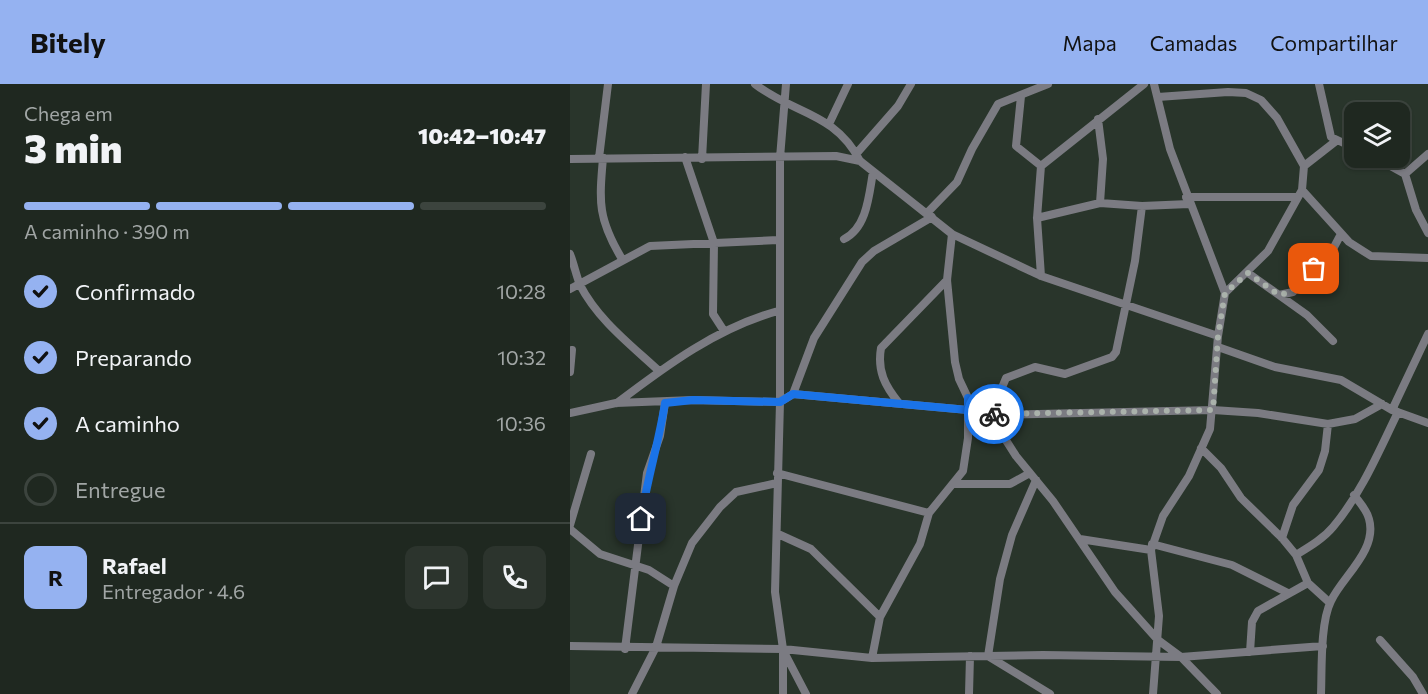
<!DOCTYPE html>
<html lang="pt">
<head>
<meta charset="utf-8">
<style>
	body { margin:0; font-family:Commissioner,sans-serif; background:#2c342d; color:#f1f3f6; height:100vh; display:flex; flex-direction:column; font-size:22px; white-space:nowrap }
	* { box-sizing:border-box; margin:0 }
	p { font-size:20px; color:#a1a6a5 }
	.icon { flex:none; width:33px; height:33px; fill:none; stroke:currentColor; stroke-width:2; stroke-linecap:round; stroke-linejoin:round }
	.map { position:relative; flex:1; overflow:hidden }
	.sheet { display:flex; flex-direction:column; background:#1f2820; width:570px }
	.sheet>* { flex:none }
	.tools { position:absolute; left:774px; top:18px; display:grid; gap:12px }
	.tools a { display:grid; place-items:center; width:66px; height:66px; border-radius:12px; background:#1f2820; box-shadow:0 2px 4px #0004,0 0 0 2px #3c443e; font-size:30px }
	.pin { position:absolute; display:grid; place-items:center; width:51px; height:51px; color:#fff; margin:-26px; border-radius:12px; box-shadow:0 3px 9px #0006 }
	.courier { position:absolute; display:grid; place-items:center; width:60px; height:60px; margin:-30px; border:4px solid #1a73e8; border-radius:50%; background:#fff; color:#222; box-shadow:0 2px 8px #0007 }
	.overview em { font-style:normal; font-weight:800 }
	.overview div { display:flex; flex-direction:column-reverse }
	.overview { display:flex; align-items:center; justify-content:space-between; height:102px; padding:0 24px }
	h1 { font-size:39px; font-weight:800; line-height:45px }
	.bar { display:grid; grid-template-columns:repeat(4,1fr); gap:9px 6px; align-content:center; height:72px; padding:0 24px }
	.bar i { height:8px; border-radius:4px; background:#3c443e }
	.bar .current { background:#95b2f1 }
	.bar p { grid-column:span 4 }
	.line { display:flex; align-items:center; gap:15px; padding:0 24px; border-top:2px solid #3c443e }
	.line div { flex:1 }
	.round { display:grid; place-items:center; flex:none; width:63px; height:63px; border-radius:12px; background:#2c342d }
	ol { padding:0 24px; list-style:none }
	li { display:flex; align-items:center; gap:18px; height:66px }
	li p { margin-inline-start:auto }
	li .icon { padding:6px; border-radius:50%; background:#95b2f1; color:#111; stroke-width:4 }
	li:last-child { color:#a1a6a5 }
	li i { width:33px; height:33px; border:3px solid #3c443e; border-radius:50% }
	header { display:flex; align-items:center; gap:36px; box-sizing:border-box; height:84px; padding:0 30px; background:#95b2f1; color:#111 }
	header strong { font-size:28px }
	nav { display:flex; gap:33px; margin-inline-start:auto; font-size:21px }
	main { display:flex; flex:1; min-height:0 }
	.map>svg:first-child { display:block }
</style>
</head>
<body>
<header>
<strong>Bitely</strong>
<nav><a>Mapa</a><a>Camadas</a><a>Compartilhar</a></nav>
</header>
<main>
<section class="sheet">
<div class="overview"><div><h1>3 min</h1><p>Chega em</p></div><em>10:42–10:47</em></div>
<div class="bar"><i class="current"></i><i class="current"></i><i class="current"></i><i></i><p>A caminho · 390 m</p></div>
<ol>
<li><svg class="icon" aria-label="check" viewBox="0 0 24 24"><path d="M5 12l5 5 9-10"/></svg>Confirmado<p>10:28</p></li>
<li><svg class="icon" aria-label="check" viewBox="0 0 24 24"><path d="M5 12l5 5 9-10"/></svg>Preparando<p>10:32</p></li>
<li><svg class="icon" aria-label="check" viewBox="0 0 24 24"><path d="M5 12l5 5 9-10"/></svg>A caminho<p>10:36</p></li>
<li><i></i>Entregue</li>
</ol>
<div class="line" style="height:108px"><b class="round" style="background:#95b2f1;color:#111">R</b><div><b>Rafael</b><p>Entregador · 4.6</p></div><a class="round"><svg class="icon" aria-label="chat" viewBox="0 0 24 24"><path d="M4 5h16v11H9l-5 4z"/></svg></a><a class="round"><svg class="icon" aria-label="phone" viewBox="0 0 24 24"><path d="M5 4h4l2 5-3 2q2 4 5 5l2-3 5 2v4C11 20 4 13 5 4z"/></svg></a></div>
</section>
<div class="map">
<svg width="858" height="610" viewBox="0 0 858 610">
	<rect width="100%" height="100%" fill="#29352b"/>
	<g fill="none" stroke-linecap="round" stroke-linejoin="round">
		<path stroke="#7b7b82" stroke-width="8" d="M185,0C223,30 265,28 290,77L382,150L377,196L385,278L389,295L398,314L420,331L446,372L483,417L545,508L588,556L611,573L647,610
			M749,0L761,53L784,64
			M451,12L446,62L471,82
			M588,13L658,8L676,9L691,16L707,34L734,82L732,106L698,167L655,209
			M528,35L533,75L530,119
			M259,40L278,0
			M286,70L328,22L341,0
			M115,73L144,159L143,230L154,247
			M29,74L38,0
			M33,74C29,119 28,135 52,175
			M806,74L835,90L846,126L858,149
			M0,75L266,72L290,77
			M132,75L136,0
			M734,82L766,57
			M835,90L858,70
			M732,106L779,158L801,172L858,174
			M616,113H727
			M357,129L387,98L402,65L428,20L478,0
			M467,134L530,119L572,122L619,120
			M382,150L471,192L648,252
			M274,155C297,144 299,111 303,88
			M0,170C4,180 6,191 10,201C28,236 61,261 89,287
			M678,189L709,211L723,208L737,190L756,178L771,150
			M471,192L467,134L471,82L574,0
			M0,205L80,162L208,156
			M709,211L737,231L763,257
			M648,263L705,283L771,296L822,326L858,339
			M0,288L2,266
			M223,310L398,326
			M47,319C97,281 147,244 208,227
			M329,319C315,302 307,287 311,264L377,196
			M822,326L858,250
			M0,329L46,319L123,316L210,318L223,310L244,254L292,178L304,167L362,133
			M430,329L431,306L436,294L465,283L495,290L542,273L546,268L565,177L572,122
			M420,331L643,326L688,329L758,340L785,335L812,320
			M631,364L651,384L671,414L712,454L726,471L738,499L760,519
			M207,389L359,429
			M466,396L442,451L430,495L418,572L480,610
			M383,400H440L460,389
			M0,441L21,370
			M0,445L30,470L79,486L104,502
			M208,450L241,465L310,533
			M712,454L723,421L749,386L755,367L758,340
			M510,455L581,466
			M582,460L662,481L718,509
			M726,471C739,463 753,455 763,443C791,410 809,367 828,328
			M810,556L843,593L853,610
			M0,562L213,565L302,574L473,571L611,573L753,562
			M55,565L77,389L90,352L95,319
			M213,566L236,610
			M680,568L682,538L688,527L738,499
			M302,574L310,533L350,460L359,429L393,387L398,354V314
			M62,610L86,563L104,502L122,459L150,423L166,408L207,399
			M213,610V565L205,508L210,318V74L216,0
			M399,610L400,572
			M583,610L589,532L581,466L593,432L619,392L640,345L648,252L655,209L600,65L584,0
			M751,610C752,586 750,539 761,517C772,493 808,466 799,435C797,426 789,418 784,411"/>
	</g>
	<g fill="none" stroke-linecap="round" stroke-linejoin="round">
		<path stroke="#aab2ab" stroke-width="6" stroke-dasharray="0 10.8" d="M424,330L643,326L648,252L655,209L678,189L709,211C727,208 730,195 744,185"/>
		<path stroke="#1a73e8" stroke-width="8" d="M71,435C77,395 89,358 95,319L123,316L210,318L223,310L398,326V314L420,331L424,330"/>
	</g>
</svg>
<div class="tools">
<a><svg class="icon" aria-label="layers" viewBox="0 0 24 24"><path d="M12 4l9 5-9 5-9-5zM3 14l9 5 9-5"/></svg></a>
</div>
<div class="pin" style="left:744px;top:185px;background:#ea580c"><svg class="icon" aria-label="bag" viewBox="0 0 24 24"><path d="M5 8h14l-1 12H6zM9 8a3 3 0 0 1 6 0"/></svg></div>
<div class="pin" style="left:71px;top:435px;background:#1f2937"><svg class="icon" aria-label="home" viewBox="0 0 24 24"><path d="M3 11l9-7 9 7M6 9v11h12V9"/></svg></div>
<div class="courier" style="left:424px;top:330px"><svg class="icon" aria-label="bike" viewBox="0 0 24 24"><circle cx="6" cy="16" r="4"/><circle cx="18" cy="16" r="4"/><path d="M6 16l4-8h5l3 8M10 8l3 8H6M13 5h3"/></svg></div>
</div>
</main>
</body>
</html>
